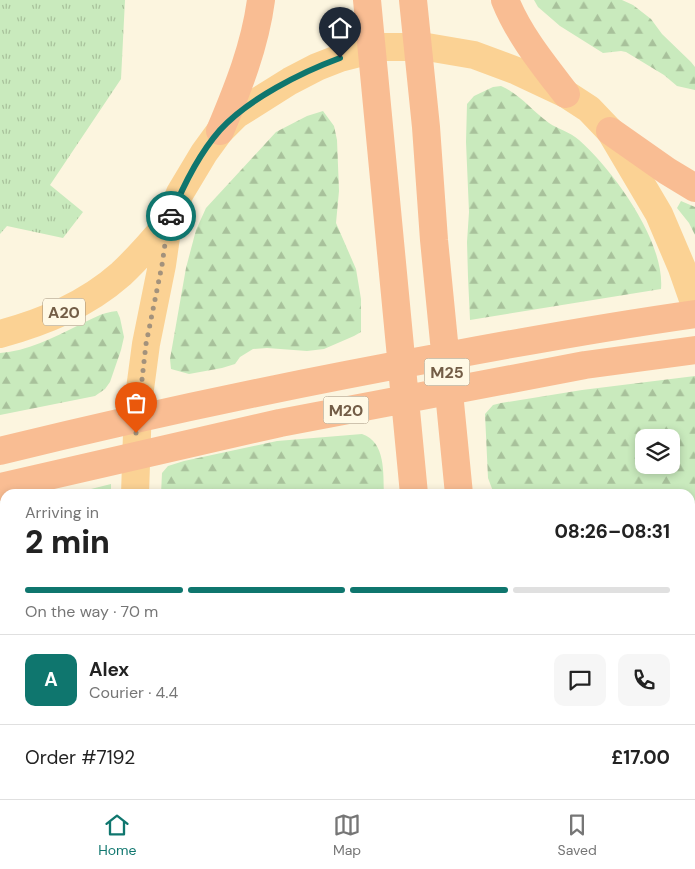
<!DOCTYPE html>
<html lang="en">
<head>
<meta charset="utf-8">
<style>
	body { margin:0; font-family:"DM Sans",sans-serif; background:#f6f6f6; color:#222; height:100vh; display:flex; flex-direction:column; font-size:19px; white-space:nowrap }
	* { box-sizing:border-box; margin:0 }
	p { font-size:16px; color:#767676 }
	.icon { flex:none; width:28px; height:28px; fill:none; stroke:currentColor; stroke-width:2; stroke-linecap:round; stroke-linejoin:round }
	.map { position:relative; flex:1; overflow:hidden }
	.panel { position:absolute; left:0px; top:489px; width:695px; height:311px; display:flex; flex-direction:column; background:#fff; border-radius:15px 15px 0 0; box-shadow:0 2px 8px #0003 }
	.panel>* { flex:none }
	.fabs { position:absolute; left:635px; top:429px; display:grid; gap:10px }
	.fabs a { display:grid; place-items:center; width:45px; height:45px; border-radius:10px; background:#fff; box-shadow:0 2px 8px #0003; font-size:25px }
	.pin { position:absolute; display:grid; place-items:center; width:42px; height:42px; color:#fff; margin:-51px -21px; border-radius:50% 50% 50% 0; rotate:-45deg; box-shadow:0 0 5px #0007 }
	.pin .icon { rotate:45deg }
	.courier { position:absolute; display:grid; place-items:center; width:50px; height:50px; margin:-25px; border:4px solid #0f766e; border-radius:50%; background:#fff; color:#222; box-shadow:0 1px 6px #0007 }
	.overview em { font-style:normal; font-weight:800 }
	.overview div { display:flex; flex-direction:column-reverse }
	.overview { display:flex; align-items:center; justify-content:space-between; height:85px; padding:0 25px }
	h1 { font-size:32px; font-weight:800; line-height:38px }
	.bar { display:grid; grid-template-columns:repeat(4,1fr); gap:8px 5px; align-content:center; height:60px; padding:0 25px }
	.bar i { height:6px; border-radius:4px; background:#e0e0e0 }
	.bar .active { background:#0f766e }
	.bar p { grid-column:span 4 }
	.line { display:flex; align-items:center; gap:12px; padding:0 25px; border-top:1px solid #e0e0e0 }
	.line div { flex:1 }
	.round { display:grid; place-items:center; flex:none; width:52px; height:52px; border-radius:10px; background:#f6f6f6 }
	.tab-bar { display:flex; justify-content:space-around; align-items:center; height:70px; border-top:1px solid #e0e0e0; background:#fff; font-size:14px; color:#767676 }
	.tab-bar a { display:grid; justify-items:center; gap:2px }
	.tab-bar .active { color:#0f766e }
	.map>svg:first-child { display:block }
</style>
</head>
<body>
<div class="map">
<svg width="695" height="799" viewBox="0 0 695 799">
	<defs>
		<pattern id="grass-tufts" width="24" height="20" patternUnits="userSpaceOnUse" patternTransform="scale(1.25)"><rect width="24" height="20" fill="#c9eabd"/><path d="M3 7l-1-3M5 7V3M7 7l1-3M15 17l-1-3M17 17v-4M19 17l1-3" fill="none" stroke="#a8c19b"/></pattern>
		<pattern id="forest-firs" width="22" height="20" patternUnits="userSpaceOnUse" patternTransform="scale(1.25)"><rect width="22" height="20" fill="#c9eabd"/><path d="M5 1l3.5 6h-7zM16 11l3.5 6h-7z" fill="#a8c19b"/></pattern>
	</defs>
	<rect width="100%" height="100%" fill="#fcf5df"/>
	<path fill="url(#grass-tufts)" d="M0,0H125L121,79L50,185L83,212L63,238L7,226L0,234Z"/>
	<path fill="url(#forest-firs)" fill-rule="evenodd" d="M534,0H622L633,5L651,19L662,34L691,62L695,67V90L677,86L664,75L626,52L621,51L603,53L560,26L538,7Z
		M501,86C521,95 532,111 549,123C558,129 570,132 579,140C613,170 665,241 661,289L470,320L468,277L467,242L469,212L466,142L467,104L474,96L493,87Z
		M323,111L334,126L337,140L339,191L336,223L356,269L361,299V332L354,336L324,349L307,351L267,348L253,349L240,357L235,364L222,368L189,374L171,369L170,359L186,268L196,230L206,208L276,132L307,116Z
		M681,201L695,207V235L689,223L677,208Z
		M117,311L120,318L124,337L121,350L110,382L105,389L95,396L0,415V353C27,351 53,338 77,326C90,320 102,312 117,311Z
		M695,376V765L690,779V494H494L488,478L485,414L493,405L501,403L582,390ZM644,438H671V465H644Z
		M362,434C386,442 383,473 384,494H161L162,473L168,466L184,461L277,441Z
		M111,484V494H71Z
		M5,510V570L0,571V511Z
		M0,606L5,607V641L0,639Z
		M225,795H403V799H227Z
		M520,795H681L678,799H520Z"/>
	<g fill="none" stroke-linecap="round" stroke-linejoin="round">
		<path stroke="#fff" stroke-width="28" d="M174,799L175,795"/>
		<path stroke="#fbd294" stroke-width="28" d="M0,334C44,322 86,305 121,274C138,258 153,241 168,223
			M135,494L138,404L146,344L162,265L168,223L180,193L204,153L220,131L236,115L290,81L317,67L340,58L383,47H427L474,55L517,71L566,94L589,109L610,131L659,214L682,268L695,305
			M0,592H5
			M191,795L192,799"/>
		<path stroke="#f9bd93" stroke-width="28" d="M367,0L414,494
			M413,0L426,127L434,240L459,494
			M505,0C519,35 543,64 566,94
			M220,131C238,88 255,46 261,0
			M610,131L667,171L695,188
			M0,451C146,415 293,384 441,357C526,341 610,326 695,314
			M0,487L280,423L585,365L695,350
			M439,795V799
			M486,795V799"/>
	</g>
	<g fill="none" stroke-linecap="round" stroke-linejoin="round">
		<path stroke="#a3927c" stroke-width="5" stroke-dasharray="0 9" d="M136,433L146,344L162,265L168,223L171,216"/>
		<path stroke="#0f766e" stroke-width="6" d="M171,216C183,186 199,154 220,130C248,99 302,72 340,58"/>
	</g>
	<g text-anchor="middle" stroke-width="4" stroke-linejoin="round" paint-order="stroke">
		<g fill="#fff9e5" stroke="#9d8c76" stroke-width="1">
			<rect x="43" y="298.5" width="42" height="27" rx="4"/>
			<rect x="424.5" y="358.5" width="45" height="27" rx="4"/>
			<rect x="323.5" y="396.5" width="45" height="27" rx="4"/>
		</g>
		<g font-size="16" font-weight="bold" fill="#735d46">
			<text x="64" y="318">A20</text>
			<text x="447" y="378">M25</text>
			<text x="346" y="416">M20</text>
		</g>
	</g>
</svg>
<div class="fabs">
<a><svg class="icon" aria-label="layers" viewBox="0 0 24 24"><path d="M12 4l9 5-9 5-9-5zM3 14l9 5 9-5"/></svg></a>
</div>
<div class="pin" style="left:136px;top:433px;background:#ea580c"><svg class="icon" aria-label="bag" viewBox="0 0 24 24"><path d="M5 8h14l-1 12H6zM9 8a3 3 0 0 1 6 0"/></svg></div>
<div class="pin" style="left:340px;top:58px;background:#1f2937"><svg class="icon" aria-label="home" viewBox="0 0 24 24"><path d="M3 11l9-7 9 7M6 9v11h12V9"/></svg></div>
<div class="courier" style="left:171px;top:216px"><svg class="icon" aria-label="car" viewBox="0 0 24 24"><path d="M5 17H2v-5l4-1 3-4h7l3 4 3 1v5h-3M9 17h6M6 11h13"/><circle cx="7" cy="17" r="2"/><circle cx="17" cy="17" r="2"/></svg></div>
<section class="panel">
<div class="overview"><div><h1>2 min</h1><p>Arriving in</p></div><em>08:26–08:31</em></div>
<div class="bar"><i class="active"></i><i class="active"></i><i class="active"></i><i></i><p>On the way · 70 m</p></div>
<div class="line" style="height:90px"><b class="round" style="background:#0f766e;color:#fff">A</b><div><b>Alex</b><p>Courier · 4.4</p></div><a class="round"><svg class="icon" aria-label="chat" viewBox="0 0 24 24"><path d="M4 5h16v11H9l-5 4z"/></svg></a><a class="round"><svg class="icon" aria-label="phone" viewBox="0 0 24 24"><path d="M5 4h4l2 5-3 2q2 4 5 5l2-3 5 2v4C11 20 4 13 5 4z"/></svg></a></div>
<div class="line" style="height:65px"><div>Order #7192</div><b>£17.00</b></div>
</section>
</div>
<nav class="tab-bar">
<a class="active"><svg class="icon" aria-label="home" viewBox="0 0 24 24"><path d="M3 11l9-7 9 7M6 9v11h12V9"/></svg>Home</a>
<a><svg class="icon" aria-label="map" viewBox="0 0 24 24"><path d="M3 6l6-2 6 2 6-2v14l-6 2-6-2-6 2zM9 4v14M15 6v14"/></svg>Map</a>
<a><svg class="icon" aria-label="saved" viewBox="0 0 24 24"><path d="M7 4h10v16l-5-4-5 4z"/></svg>Saved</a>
</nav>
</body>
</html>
